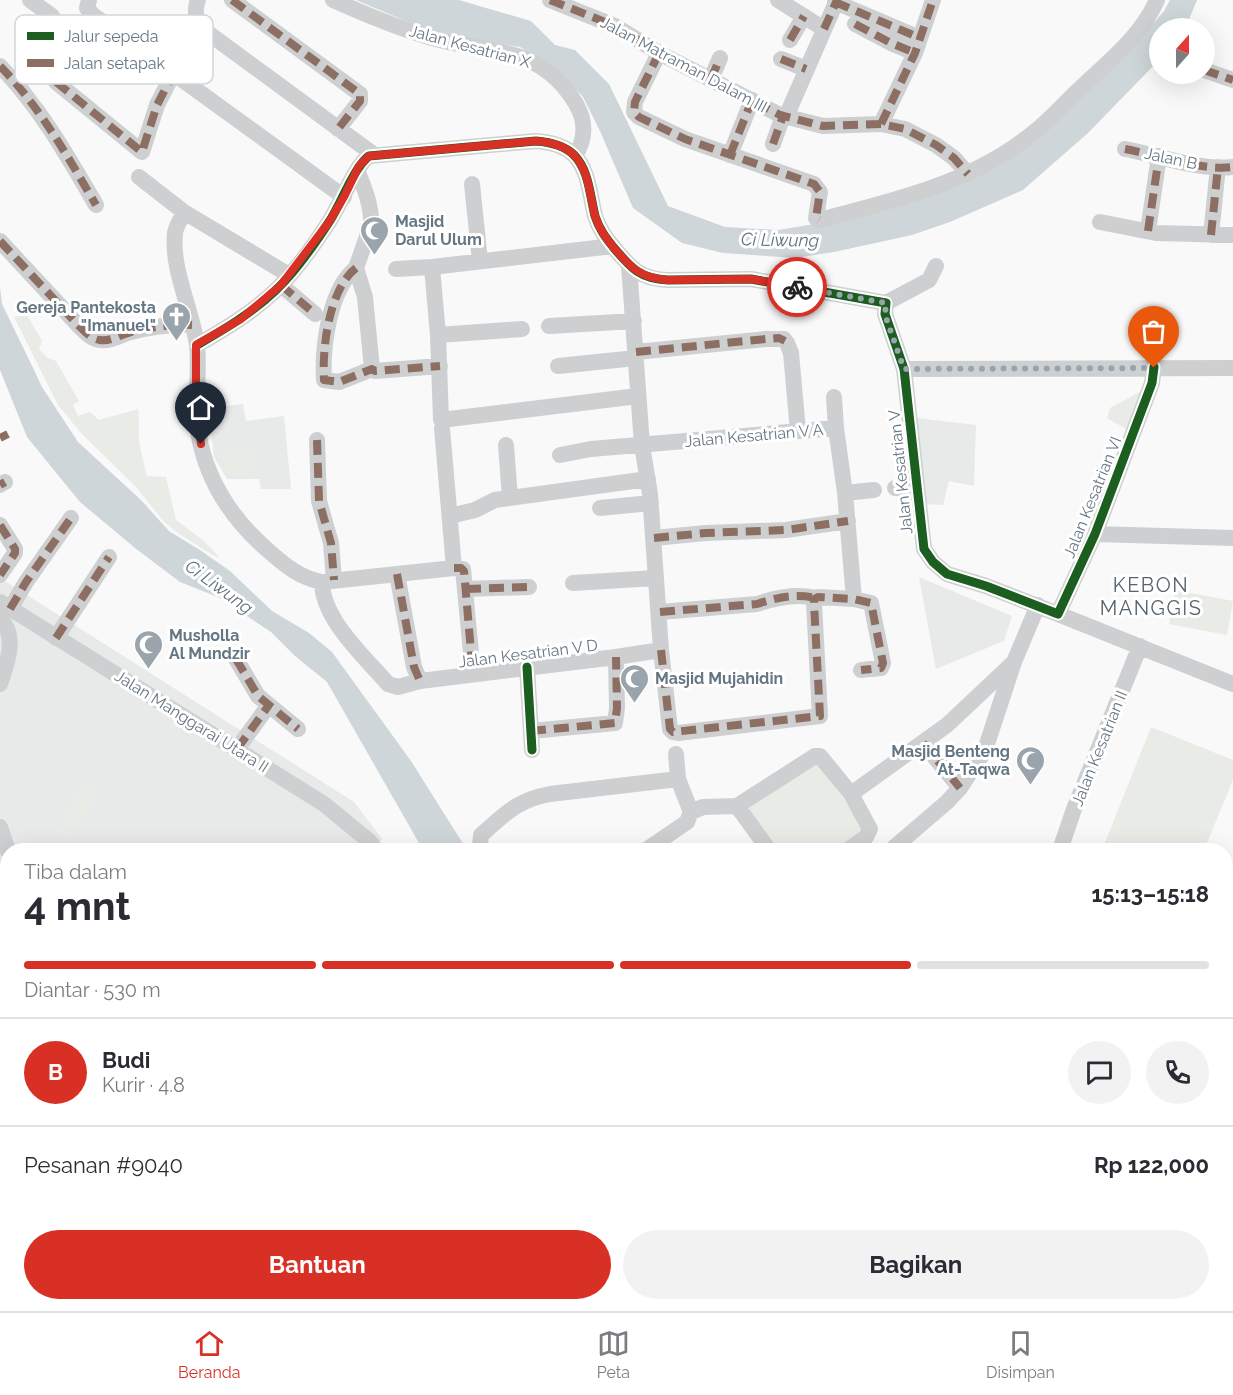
<!DOCTYPE html>
<html lang="id">
<head>
<meta charset="utf-8">
<style>
	body { margin:0; font-family:Raleway,sans-serif; background:#f2f2f3; color:#2b2b33; height:100vh; display:flex; flex-direction:column; font-size:22px; white-space:nowrap }
	* { box-sizing:border-box; margin:0 }
	p { font-size:20px; color:#7c7c81 }
	.icon { flex:none; width:33px; height:33px; fill:none; stroke:currentColor; stroke-width:2; stroke-linecap:round; stroke-linejoin:round }
	.map { position:relative; flex:1; overflow:hidden }
	.drawer { position:absolute; left:0px; top:843px; width:1233px; height:468px; display:flex; flex-direction:column; background:#fff; border-radius:24px 24px 0 0; box-shadow:0 6px 24px #0002 }
	.drawer>* { flex:none }
	.needle { width:39px; rotate:21deg }
	.controls { position:absolute; left:1149px; top:18px; display:grid; gap:12px }
	.controls a { display:grid; place-items:center; width:66px; height:66px; border-radius:50%; background:#fff; box-shadow:0 6px 24px #0002; font-size:30px }
	.pin { position:absolute; display:grid; place-items:center; width:51px; height:51px; color:#fff; margin:-62px -26px; border-radius:50% 50% 50% 0; rotate:-45deg; box-shadow:0 0 6px #0007 }
	.pin .icon { rotate:45deg }
	.courier { position:absolute; display:grid; place-items:center; width:60px; height:60px; margin:-30px; border:4px solid #d93025; border-radius:50%; background:#fff; color:#222; box-shadow:0 2px 8px #0007 }
	.head em { font-style:normal; font-weight:700 }
	.head div { display:flex; flex-direction:column-reverse }
	.head { display:flex; align-items:center; justify-content:space-between; height:102px; padding:0 24px }
	h1 { font-size:39px; font-weight:700; line-height:45px }
	.bar { display:grid; grid-template-columns:repeat(4,1fr); gap:9px 6px; align-content:center; height:72px; padding:0 24px }
	.bar i { height:8px; border-radius:4px; background:#e1e1e2 }
	.bar .active { background:#d93025 }
	.bar p { grid-column:span 4 }
	.line { display:flex; align-items:center; gap:15px; padding:0 24px; border-top:2px solid #e1e1e2 }
	.line div { flex:1 }
	.round { display:grid; place-items:center; flex:none; width:63px; height:63px; border-radius:32px; background:#f2f2f3 }
	.button { display:flex; gap:12px; margin-top:auto; padding:12px 24px }
	.button a { flex:1; height:69px; border-radius:36px; background:#d93025; color:#fff; font-size:24px; font-weight:700; line-height:69px; text-align:center }
	.button a+a { background:#f2f2f3; color:#2b2b33 }
	.tab-bar { display:flex; justify-content:space-around; align-items:center; height:84px; border-top:2px solid #e1e1e2; background:#fff; font-size:16px; color:#7c7c81 }
	.tab-bar a { display:grid; justify-items:center; gap:3px }
	.tab-bar .active { color:#d93025 }
	.map>svg:first-child { display:block }
</style>
</head>
<body>
<div class="map">
<svg width="1233" height="1311" viewBox="0 0 1233 1311">
	<rect width="100%" height="100%" fill="#f9f9f9"/>
	<path fill="#e8e9e9" d="M243,404L246,421L284,416L291,489H261L259,479H227L214,457L208,408Z
		M917,418L976,425L974,486L949,481L943,505L924,504Z
		M919,577L1012,616L1004,641L936,669Z
		M0,578L354,802L382,839L373,850H8V1044L0,1051Z
		M0,1059L8,1085V1304H72L74,1311H0Z
		M525,1304H621L632,1311H520Z"/>
	<path fill="#e8ebe6" d="M27,315L42,341L39,349L48,358L56,361L79,401L73,405L78,416L90,412L99,420L138,409C140,419 138,428 139,438C140,451 144,463 147,476L166,477L176,520L204,541L220,558L216,557L179,534L164,522L136,487L81,433L58,405L14,317Z
		M1147,388L1122,440L1126,429L1107,418L1110,408Z
		M251,449L255,474H228L220,453Z
		M1175,590L1233,601L1227,635L1169,624Z
		M1151,727L1233,760V780L1204,850H1102Z
		M815,760L868,832L842,850H775L745,811Z
		M86,780L100,788L69,840L55,832Z"/>
	<path fill="#ced6d9" d="M356,0H459L531,21L555,45L575,50L609,84L668,206L725,227L778,230L851,218L982,173L1135,44L1164,11L1170,0H1197L1188,22L1184,28H1160L1159,60L1088,133L1023,190L950,222L912,235L834,252L795,258L723,253L682,243L633,208L600,131L583,97L557,69L520,47L434,33Z
		M0,287L2,304L34,370L42,387L78,442L141,500L169,531L200,550L230,571L272,611L309,633L332,652L411,761L467,850H423L327,682L295,656L271,632L218,597L180,582L135,548L80,502L27,437L0,370Z"/>
	<g fill="none" stroke-linecap="round" stroke-linejoin="round">
		<path stroke="#ced6d9" stroke-width="3" d="M271,1304L272,1311"/>
		<path stroke="#cecfd0" stroke-width="16" d="M30,0L52,16
			M89,0L87,8L93,15L344,197
			M198,0C193,13 197,19 204,30L373,154
			M232,0L360,94V101L338,129
			M333,0C362,13 401,29 432,38C489,54 541,44 576,104C586,121 586,139 575,156
			M550,0L615,26L659,53L780,115L823,126L881,124L905,129L936,145L954,158L968,174
			M778,0L824,29
			M835,2L920,38
			M855,24L891,43L915,53
			M790,40L804,16
			M659,53L635,102L634,112L639,117L685,139L814,184L820,192L816,218L819,220C893,201 972,183 1033,133C1052,118 1068,99 1086,83C1113,58 1142,34 1157,0
			M781,59L806,69
			M0,66C40,107 68,157 96,205
			M1204,70L1233,80
			M711,79L720,58
			M56,82L142,152L157,105L173,74
			M785,116L789,110L837,0
			M881,124L915,53L933,0
			M773,144L783,116
			M1125,149C1158,155 1200,171 1233,167
			M730,155L752,100
			M357,170C364,187 372,206 371,225L356,268L365,297L372,369
			M139,177L184,212L289,275
			M472,184L480,261
			M184,212C181,219 176,226 175,233C171,269 192,310 197,345C200,373 194,403 198,431C206,482 233,521 271,553C287,567 301,578 322,582L454,568L463,569L473,674
			M1100,222L1156,233L1233,235
			M1148,231L1159,156
			M1211,235L1218,167
			M0,241L78,325C84,331 91,339 100,340C110,342 122,334 131,332C151,327 172,324 192,325
			M629,266L642,445L650,494L661,650L670,729L673,732L678,733L820,716L814,603V599L818,597L854,599L871,603L883,663L881,668L861,670
			M432,267L438,335L441,420L638,396
			M356,268C329,289 322,348 324,380L339,382L372,369
			M396,269L432,267L613,246
			M281,285L315,314
			M886,303L929,280L936,266
			M549,326L634,321
			M438,335L522,329
			M197,345C225,329 252,313 276,290C296,271 314,245 329,222C341,204 354,167 369,156L536,141C549,142 564,145 574,155C589,170 590,196 595,216C599,229 606,238 614,248C631,268 640,279 668,280L751,279L886,303L885,314L904,369L924,549L933,562L947,574L986,586L1058,614L1095,534L1152,383L1154,367
			M636,352L766,339H784L787,343L791,353L798,431
			M558,366L636,358
			M372,369L375,371L440,366
			M904,369L1233,368
			M834,397L836,428
			M442,428L454,568
			M317,440L319,501L331,543L334,580
			M506,445L510,498
			M560,455L591,449L836,428L845,493L874,490
			M0,485L5,482
			M895,488H916
			M845,493L854,599
			M600,508L651,503
			M450,516L475,510L495,500L648,479
			M0,525L15,549V553L0,575
			M1095,534L1233,538
			M654,538L706,533L786,530L848,521
			M397,574L414,667L420,681
			M322,582C322,619 365,657 388,684L398,687L420,681L616,657L661,650
			M573,583L656,578
			M466,589L529,587
			M0,602L324,804L369,841L376,850
			M10,609L26,582L71,518
			M660,612L757,604C775,598 796,593 815,598
			M1058,614L1233,684
			M0,618C18,637 7,663 0,684
			M56,638L109,557
			M236,659L258,696L298,729
			M527,667L532,750
			M531,731L615,723L617,708L616,657
			M923,743L960,788
			M237,749L269,705
			M676,754L678,779
			M737,806L769,850
			M0,827L8,851
			M483,850L480,845L481,835C505,814 517,800 550,794L678,779L691,812
			M646,850L687,822L691,812L703,807L737,806L815,756H820L851,794L947,725L1014,662
			M848,850L866,837L870,829L851,794
			M891,850L947,802L960,788L985,750L1014,662L1038,605
			M1060,850L1074,809L1140,646
			M1226,912L1233,894
			M1226,993L1233,996
			M1226,1029L1233,1014
			M1226,1166L1233,1167
			M134,1304L136,1311
			M386,1304L396,1311
			M710,1304L719,1311
			M910,1304L919,1311
			M1085,1304L1094,1311
			M1205,1304V1311
			M207,1311L210,1304
			M317,1311L320,1304
			M503,1311L508,1304"/>
		<defs>
			<path id="rail" d="M0,1268L8,1290
				M0,1287L9,1311"/>
		</defs>
		<use href="#rail" stroke="#c3c5c6" stroke-width="5"/>
		<use href="#rail" stroke="#fff" stroke-width="3" stroke-dasharray="9" stroke-linecap="butt"/>
		<path stroke="#8d6e63" stroke-width="8" stroke-dasharray="15 8" stroke-linecap="butt" d="M232,0L360,94V101L338,129
			M550,0L615,26L659,53L780,115L823,126L881,124L905,129L936,145L954,158L968,174
			M835,2L920,38
			M855,24L891,43L915,53
			M824,29L837,0
			M790,40L804,16
			M659,53L635,102L634,112L639,117L685,139L814,184L820,192L816,218L819,220
			M781,59L806,69
			M0,66C40,107 68,157 96,205
			M1204,70L1233,80
			M711,79L720,58
			M56,82L142,152L157,105L173,74
			M881,124L915,53L933,0
			M773,144L783,116
			M1125,149C1158,155 1200,171 1233,167
			M730,155L752,100
			M1148,231L1159,156
			M1211,235L1218,167
			M0,241L78,325C84,331 91,339 100,340C110,342 122,334 131,332C151,327 172,324 192,325
			M356,268C329,289 322,348 324,380L339,382L372,369L375,371L440,366
			M281,285L315,314
			M636,352L766,339L779,338L785,341
			M0,438L8,434
			M317,440L319,501L331,543L334,580
			M0,485L5,482
			M0,525L15,549V553L0,575
			M654,538L706,533L786,530L848,521
			M454,568H461L464,571L473,674
			M397,574L414,667L420,681
			M466,589L529,587
			M10,609L26,582L71,518
			M660,612L757,604C775,598 796,593 815,598
			M56,638L109,557
			M661,650L670,729L673,732L820,716L814,603V599L818,597L854,599L871,603L883,663L881,668L861,670
			M236,659L258,696L298,729
			M531,731L615,723L617,708L616,657
			M923,743L960,788
			M237,749L269,705"/>
		<defs>
			<path id="cycleway" d="M197,345C225,329 252,313 276,290C296,271 314,245 329,222C341,204 354,167 369,156L536,141C549,142 564,145 574,155C589,170 590,196 595,216C599,229 606,238 614,248C631,268 640,279 668,280L751,279L886,303L885,314L904,369L924,549L933,562L947,574L986,586L1058,614L1095,534L1152,383L1154,367
				M527,667L532,750"/>
		</defs>
		<use href="#cycleway" stroke="#fff" stroke-width="13"/>
		<use href="#cycleway" stroke="#1b5e20" stroke-width="9"/>
	</g>
	<g fill="none" stroke-linecap="round" stroke-linejoin="round">
		<path stroke="#99a4ac" stroke-width="6" stroke-dasharray="0 10.8" d="M797,287L886,303L885,315L904,369L1154,368"/>
		<path stroke="#d93025" stroke-width="8" d="M201,444L196,406V345L241,319L281,285L329,222L344,197L359,166L369,156L536,141C549,142 564,145 574,155C589,170 590,197 595,216C599,229 606,238 614,248C631,268 640,278 668,280L751,279L797,287"/>
	</g>
	<defs>
		<symbol id="mosque-pin" viewBox="-11 -11 22 30"><path d="M0 17L-7.5 6A9.5 9.5 0 1 1 7.5 6Z" fill="#99a4ac" stroke="#fff"/><path d="M3.5-4.9A6 6 0 1 0 3.5 4.9A5 5 0 1 1 3.5-4.9Z" fill="#fff"/></symbol>
		<symbol id="church-pin" viewBox="-11 -11 22 30"><path d="M0 17L-7.5 6A9.5 9.5 0 1 1 7.5 6Z" fill="#99a4ac" stroke="#fff"/><path d="M-1.2-6h2.4v3.5h3.3v2.4h-3.3V6h-2.4V-.1h-3.3v-2.4h3.3Z" fill="#fff"/></symbol>
	</defs>
	<g fill-rule="evenodd">
		<use href="#mosque-pin" x="358" y="214" width="33" height="45"/>
		<use href="#church-pin" x="160" y="300" width="33" height="45"/>
		<use href="#mosque-pin" x="132" y="628" width="33" height="45"/>
		<use href="#mosque-pin" x="618" y="662" width="33" height="45"/>
		<use href="#mosque-pin" x="1014" y="744" width="33" height="45"/>
	</g>
	<g text-anchor="middle" stroke-width="6" stroke-linejoin="round" paint-order="stroke">
		<g font-size="16" fill="#657683" stroke="#fff">
			<text transform="translate(470 46) rotate(15)" y="6">Jalan Kesatrian X</text>
			<text transform="translate(684 64) rotate(28)" y="6">Jalan Matraman Dalam III</text>
			<text transform="translate(1171 158) rotate(12)" y="6">Jalan B</text>
			<text transform="translate(754 435) rotate(-5)" y="6">Jalan Kesatrian V A</text>
			<text transform="translate(900 472) rotate(-96)" y="6">Jalan Kesatrian V</text>
			<text transform="translate(1092 497) rotate(-68)" y="6">Jalan Kesatrian VI</text>
			<text transform="translate(528 653) rotate(-7)" y="6">Jalan Kesatrian V D</text>
			<text transform="translate(192 721) rotate(32)" y="6">Jalan Manggarai Utara II</text>
			<text transform="translate(1099 748) rotate(-68)" y="6">Jalan Kesatrian II</text>
		</g>
		<g font-size="16" font-weight="bold" fill="#657683" stroke="#fff" text-anchor="start">
			<text x="395" y="227">Masjid<tspan x="395" dy="18">Darul Ulum</tspan></text>
			<text x="156" y="313" text-anchor="end">Gereja Pantekosta<tspan x="156" dy="18">"Imanuel"</tspan></text>
			<text x="169" y="641">Musholla<tspan x="169" dy="18">Al Mundzir</tspan></text>
			<text x="655" y="684">Masjid Mujahidin</text>
			<text x="1010" y="757" text-anchor="end">Masjid Benteng<tspan x="1010" dy="18">At-Taqwa</tspan></text>
		</g>
		<g font-size="18" font-style="italic" fill="#60757c" stroke="#fff">
			<text transform="translate(780 240) rotate(1)" y="6">Ci Liwung</text>
			<text transform="translate(219 587) rotate(36)" y="6">Ci Liwung</text>
		</g>
		<g font-size="20" letter-spacing="1.5" fill="#57646e" stroke="#fff">
			<text x="1151" y="592">KEBON<tspan x="1151" dy="23">MANGGIS</tspan></text>
		</g>
	</g>
	<rect x="15" y="15" width="198" height="69" rx="9" fill="#fff" stroke="#d1d6da" stroke-width="1.5"/>
	<rect x="27" y="32" width="27" height="8" fill="#1b5e20"/>
	<rect x="27" y="59" width="27" height="8" fill="#8d6e63"/>
	<g font-size="16" fill="#657683">
		<text x="64" y="42">Jalur sepeda</text>
		<text x="64" y="69">Jalan setapak</text>
	</g>
</svg>
<div class="controls">
<a><svg class="needle" viewBox="-14 -14 28 28"><path d="M0-13l5 13h-10z" fill="#e53935"/><path d="M0 13l5-13h-10z" fill="#7c7c81"/></svg></a>
</div>
<div class="pin" style="left:1154px;top:368px;background:#ea580c"><svg class="icon" aria-label="bag" viewBox="0 0 24 24"><path d="M5 8h14l-1 12H6zM9 8a3 3 0 0 1 6 0"/></svg></div>
<div class="pin" style="left:201px;top:444px;background:#1f2937"><svg class="icon" aria-label="home" viewBox="0 0 24 24"><path d="M3 11l9-7 9 7M6 9v11h12V9"/></svg></div>
<div class="courier" style="left:797px;top:287px"><svg class="icon" aria-label="bike" viewBox="0 0 24 24"><circle cx="6" cy="16" r="4"/><circle cx="18" cy="16" r="4"/><path d="M6 16l4-8h5l3 8M10 8l3 8H6M13 5h3"/></svg></div>
<section class="drawer">
<div class="head"><div><h1>4 mnt</h1><p>Tiba dalam</p></div><em>15:13–15:18</em></div>
<div class="bar"><i class="active"></i><i class="active"></i><i class="active"></i><i></i><p>Diantar · 530 m</p></div>
<div class="line" style="height:108px"><b class="round" style="background:#d93025;color:#fff">B</b><div><b>Budi</b><p>Kurir · 4.8</p></div><a class="round"><svg class="icon" aria-label="chat" viewBox="0 0 24 24"><path d="M4 5h16v11H9l-5 4z"/></svg></a><a class="round"><svg class="icon" aria-label="phone" viewBox="0 0 24 24"><path d="M5 4h4l2 5-3 2q2 4 5 5l2-3 5 2v4C11 20 4 13 5 4z"/></svg></a></div>
<div class="line" style="height:78px"><div>Pesanan #9040</div><b>Rp 122,000</b></div>
<div class="button"><a>Bantuan</a><a>Bagikan</a></div>
</section>
</div>
<nav class="tab-bar">
<a class="active"><svg class="icon" aria-label="home" viewBox="0 0 24 24"><path d="M3 11l9-7 9 7M6 9v11h12V9"/></svg>Beranda</a>
<a><svg class="icon" aria-label="map" viewBox="0 0 24 24"><path d="M3 6l6-2 6 2 6-2v14l-6 2-6-2-6 2zM9 4v14M15 6v14"/></svg>Peta</a>
<a><svg class="icon" aria-label="saved" viewBox="0 0 24 24"><path d="M7 4h10v16l-5-4-5 4z"/></svg>Disimpan</a>
</nav>
</body>
</html>
